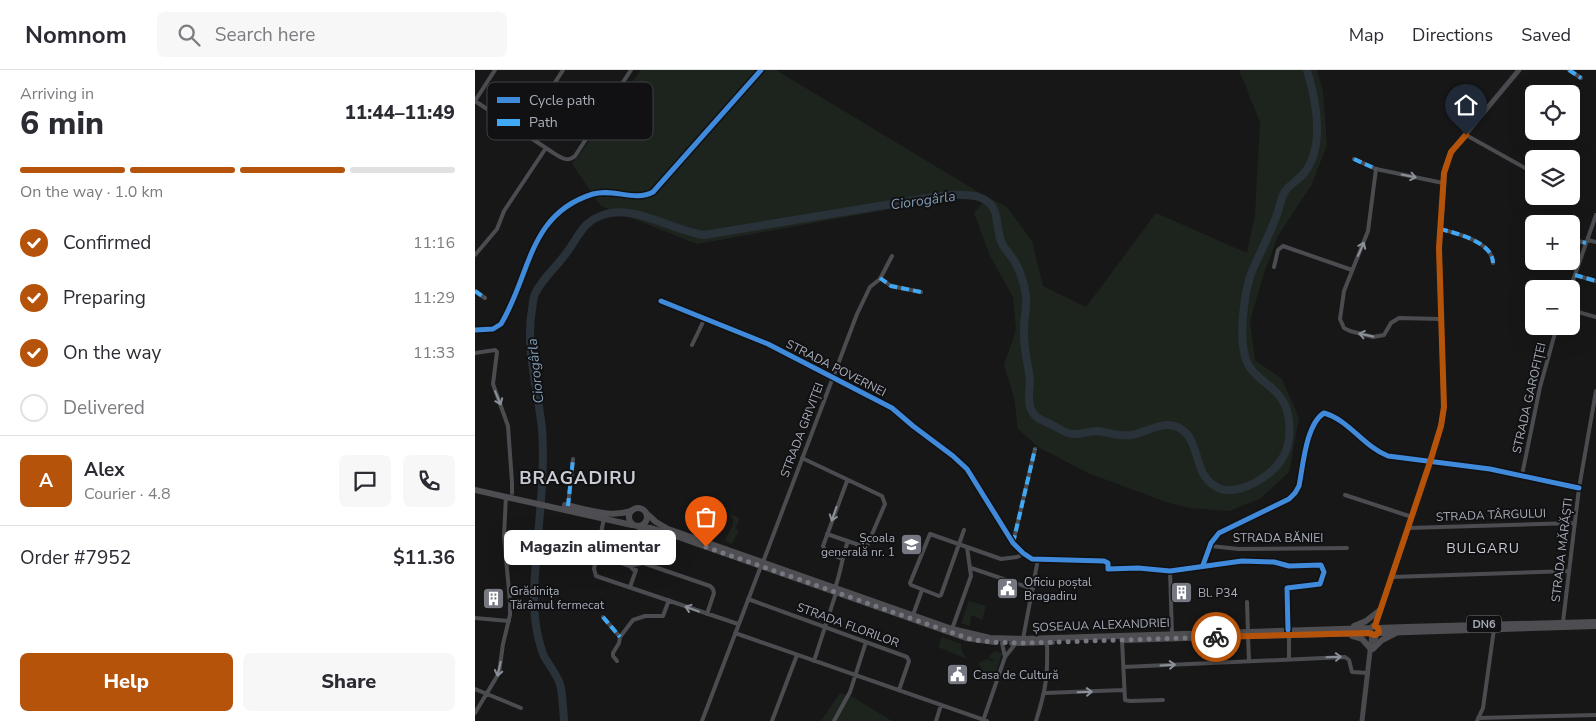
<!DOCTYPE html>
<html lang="en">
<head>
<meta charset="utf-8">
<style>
	body { margin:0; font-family:"Nunito Sans",sans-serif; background:#f7f7f7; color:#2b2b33; height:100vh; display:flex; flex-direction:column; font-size:19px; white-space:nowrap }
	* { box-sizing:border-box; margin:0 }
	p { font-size:16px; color:#7c7c81 }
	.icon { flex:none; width:28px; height:28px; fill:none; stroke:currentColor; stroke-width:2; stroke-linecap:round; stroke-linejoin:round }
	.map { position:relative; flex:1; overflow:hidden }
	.drawer { display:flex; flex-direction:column; background:#fff; width:475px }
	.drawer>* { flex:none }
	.tools { position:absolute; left:1050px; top:15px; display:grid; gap:10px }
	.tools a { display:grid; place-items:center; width:55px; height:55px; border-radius:8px; background:#fff; box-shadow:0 5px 20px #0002; font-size:25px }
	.pin { position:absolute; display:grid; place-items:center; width:42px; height:42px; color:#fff; margin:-51px -21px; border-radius:50% 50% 50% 0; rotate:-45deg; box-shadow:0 0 5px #0007 }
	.pin .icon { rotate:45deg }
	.courier { position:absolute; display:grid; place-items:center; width:50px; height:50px; margin:-25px; border:4px solid #b45309; border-radius:50%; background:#fff; color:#222; box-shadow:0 1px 6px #0007 }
	.bubble { position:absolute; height:35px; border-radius:8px; background:#fff; box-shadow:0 5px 20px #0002; font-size:16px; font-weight:800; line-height:35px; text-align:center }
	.overview em { font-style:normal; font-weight:800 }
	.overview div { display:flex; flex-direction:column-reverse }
	.overview { display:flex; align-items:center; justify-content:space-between; height:85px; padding:0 20px }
	h1 { font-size:32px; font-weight:800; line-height:38px }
	.bar { display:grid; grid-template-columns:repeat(4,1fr); gap:8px 5px; align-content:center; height:60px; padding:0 20px }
	.bar i { height:6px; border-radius:4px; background:#e1e1e2 }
	.bar .selected { background:#b45309 }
	.bar p { grid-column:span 4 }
	.line { display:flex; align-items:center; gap:12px; padding:0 20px; border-top:1px solid #e1e1e2 }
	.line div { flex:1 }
	.round { display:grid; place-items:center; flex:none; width:52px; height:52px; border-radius:8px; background:#f7f7f7 }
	ol { padding:0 20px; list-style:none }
	li { display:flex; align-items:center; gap:15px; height:55px }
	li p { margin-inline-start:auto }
	li .icon { padding:5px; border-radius:50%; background:#b45309; color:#fff; stroke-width:4 }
	li:last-child { color:#7c7c81 }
	li i { width:28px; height:28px; border:2px solid #e1e1e2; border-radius:50% }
	.action { display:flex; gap:10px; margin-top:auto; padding:10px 20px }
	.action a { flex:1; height:58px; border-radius:8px; background:#b45309; color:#fff; font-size:20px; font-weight:800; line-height:58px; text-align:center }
	.action a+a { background:#f7f7f7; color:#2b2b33 }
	header { display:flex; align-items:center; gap:30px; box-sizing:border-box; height:70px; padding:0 25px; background:#fff; border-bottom:1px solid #e1e1e2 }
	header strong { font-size:24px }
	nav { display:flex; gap:28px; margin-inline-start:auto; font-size:18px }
	.search { width:350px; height:45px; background:#f7f7f7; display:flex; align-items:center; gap:12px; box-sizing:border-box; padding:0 18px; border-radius:8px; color:#7c7c81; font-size:19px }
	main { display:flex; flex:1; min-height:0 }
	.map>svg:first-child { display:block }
</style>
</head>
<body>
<header>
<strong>Nomnom</strong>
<div class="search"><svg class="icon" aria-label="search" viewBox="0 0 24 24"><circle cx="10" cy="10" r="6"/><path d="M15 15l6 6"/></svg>Search here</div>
<nav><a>Map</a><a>Directions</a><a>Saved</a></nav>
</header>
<main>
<section class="drawer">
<div class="overview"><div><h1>6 min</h1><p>Arriving in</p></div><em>11:44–11:49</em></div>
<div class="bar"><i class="selected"></i><i class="selected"></i><i class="selected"></i><i></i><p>On the way · 1.0 km</p></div>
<ol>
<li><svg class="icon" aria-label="check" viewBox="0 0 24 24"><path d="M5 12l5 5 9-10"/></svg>Confirmed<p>11:16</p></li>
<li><svg class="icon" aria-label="check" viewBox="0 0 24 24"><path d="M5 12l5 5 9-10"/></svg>Preparing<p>11:29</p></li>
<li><svg class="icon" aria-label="check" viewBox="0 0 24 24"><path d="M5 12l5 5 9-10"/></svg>On the way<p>11:33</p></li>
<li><i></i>Delivered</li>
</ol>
<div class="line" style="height:90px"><b class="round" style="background:#b45309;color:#fff">A</b><div><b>Alex</b><p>Courier · 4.8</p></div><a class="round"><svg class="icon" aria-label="chat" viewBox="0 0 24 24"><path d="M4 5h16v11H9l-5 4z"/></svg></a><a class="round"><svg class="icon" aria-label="phone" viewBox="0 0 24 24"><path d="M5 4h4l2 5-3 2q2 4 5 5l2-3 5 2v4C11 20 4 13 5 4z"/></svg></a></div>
<div class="line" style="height:65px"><div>Order #7952</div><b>$11.36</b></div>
<div class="action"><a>Help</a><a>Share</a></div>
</section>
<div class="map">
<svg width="1121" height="651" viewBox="0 0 1121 651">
	<rect width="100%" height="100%" fill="#171717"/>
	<path fill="#1d241e" d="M166,0H301L505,123L532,137L557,171L568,216L611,237L681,143L772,183L780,145L785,52L764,0H842L848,21L852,75L837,114L803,166L789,203L775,251L780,290L807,309L824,348L814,402L786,428L755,441L714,438L691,432L613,403L563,377L543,359L539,327L529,295L541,260L538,227L515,186L499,143L508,132L505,123L222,174L126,136L97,94Z
		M254,444L265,448L260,459L264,460L257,474L250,471C253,462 264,453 254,444Z
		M494,531L511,536L507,550L496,545L495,556L486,553Z
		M467,567L486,574L487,581L492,589L463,577Z
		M519,581L527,583L520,605L515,606L509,603L503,593L512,589L519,592V590L513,588Z
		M365,623L378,627L417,651H346Z"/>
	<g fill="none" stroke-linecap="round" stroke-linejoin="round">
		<path stroke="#2a3239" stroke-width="8" d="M89,651C88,638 88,626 85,614C81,603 73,594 68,584C65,575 62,564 61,555C57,530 60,504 62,479C65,440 70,398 67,359C63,319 50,279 57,239C58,234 58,228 60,224C67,208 82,197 92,182C105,165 107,151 131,144C160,135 199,161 229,165L471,125C490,124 517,123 521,146C523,154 523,163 526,171C529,179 536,185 540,192C546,202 549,214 551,225C552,236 549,248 549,260C548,277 553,293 555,310C555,319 552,330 556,339C561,351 570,350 579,356C585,359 590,363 597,364C606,365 613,361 622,361C634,362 644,367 656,365C676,361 695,345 712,364C725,380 720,404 740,416C750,423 762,420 773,416C804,402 820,380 813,345C807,314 776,312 770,286C764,266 769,226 775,207C777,200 780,194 783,188C789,175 796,161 801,147C804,140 805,131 809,123C813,115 824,110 830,102C850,75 841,30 832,0"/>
		<path stroke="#4b4c50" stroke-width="4" d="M1094,0L1106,8
			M0,31L77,82C85,87 92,93 100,86L156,0
			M0,31L20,0
			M48,63L88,0
			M991,65L1059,103
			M879,89L901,99L968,113
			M901,99L893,161L869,221L865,249L869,258L875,261L898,267L909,265L916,253L924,248L966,249
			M965,159C981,163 1018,172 1018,193
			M1096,169L1111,173
			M1113,170L1121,172
			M0,185L22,159L29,141L71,78
			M799,197L803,180L808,176L877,200
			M1100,205L1121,211
			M405,208L416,216L446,222
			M1095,219L1121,145
			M0,221L10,228
			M186,231L293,274L417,338L438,356L478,386L492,399L538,473L548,483L557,489L629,491L633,493V499L663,498L695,501L767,491L799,492L814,496L846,495L849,502L845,514L812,518L813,560
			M1096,240L1121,247
			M0,260L18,259L26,254C56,204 53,144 118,124C138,118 160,132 178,122L286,0
			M217,275L229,250
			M0,283L20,280L22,282L18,314L33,356L37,412V423
			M327,388L407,426L410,434L392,476L390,477L352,464
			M1047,405L1065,317L1082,256
			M870,425L937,447
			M93,436L98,389
			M129,448L119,499L121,506L263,554
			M933,458L1099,453
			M489,460L466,525L464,526L436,515L435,513L455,464L526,489L542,487L549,484
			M538,473L560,379
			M735,476L764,479L872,478
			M122,485L155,496L168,493L235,516L238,519L239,523L232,544
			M367,489L351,482L348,476L372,411
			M288,492L382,244L395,217L405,209L417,186
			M728,495L736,473L744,463L814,429L820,423L824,416C828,396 831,354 849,343C874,350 889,377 913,386L1015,399L1104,418
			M496,498L558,519
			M160,501L155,496L166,463
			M695,501L697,564
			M917,507L1094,501
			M155,517L161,500
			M360,518C366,502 367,487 373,471
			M273,529L432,587L434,591L424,620
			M772,532L773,562
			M438,545L447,520
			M128,547L145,567
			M0,548L34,551
			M1088,552L1104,418L1121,321
			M477,559L496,506L492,477
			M260,563L512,651
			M814,565V589
			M773,566L774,591
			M548,569L563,489
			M647,570L650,630L655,631L688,630
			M527,573L530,587
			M142,591L138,586V583L144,573L145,567L158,550L170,546H188L194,530
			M339,591L361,523
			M648,597L870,587L874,590L877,602L893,603
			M0,619L46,638
			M570,623L649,620
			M0,643L24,603L28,574L35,545V532L29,466L31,426
			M1003,648L1121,645
			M227,651L286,496
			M297,651L322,585
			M359,651L375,622L391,572
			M461,651L466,635
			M508,651L530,587L541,573
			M561,651C571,619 573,606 572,573
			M1002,651L1008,638L1019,559"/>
		<path stroke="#4a4a4e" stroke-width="5" d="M900,556L955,392L966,355L969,337L964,178L970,98L974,87L979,78L1044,0
			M898,578L902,564
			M887,651L897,564"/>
		<path stroke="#4e4e52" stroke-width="6" d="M0,420L157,455
			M90,435C112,439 136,449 158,440
			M154 447a9 9 0 1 1 18 0a9 9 0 1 1-18 0Z
			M171,443L181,452L193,459L477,559L515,568L548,569L896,558L898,556L903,558L931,557L1121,552
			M164,457L176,458L192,463L491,568L520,572
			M879,556L891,551L905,540
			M903,563L1121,556
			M772,566L896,563
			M877,566L887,569L895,578
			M649,570L742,567
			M537,573L577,572
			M898,579L907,570L921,563"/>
		<path stroke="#3fa9f5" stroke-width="4" stroke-dasharray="8 4" stroke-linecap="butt" d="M1094,0L1106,8
			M879,89L901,99
			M965,159C981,163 1018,172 1018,193
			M1096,169L1111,173
			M1100,205L1121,211
			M405,208L416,216L446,222
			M0,221L10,228
			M93,436L98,389
			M538,473L560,379
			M128,547L145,567"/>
		<defs>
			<path id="cycleway" d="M186,231L293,274L417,338L438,356L478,386L492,399L538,473L548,483L557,489L629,491L633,493V499L663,498L695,501L767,491L799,492L814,496L846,495L849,502L845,514L812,518L813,560
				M0,260L18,259L26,254C56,204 53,144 118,124C138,118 160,132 178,122L286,0
				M728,495L736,473L744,463L814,429L820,423L824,416C828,396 831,354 849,343C874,350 889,377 913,386L1015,399L1104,418"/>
		</defs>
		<use href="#cycleway" stroke="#111113" stroke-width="8"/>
		<use href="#cycleway" stroke="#408adc" stroke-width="5"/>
	</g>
	<defs><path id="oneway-shaft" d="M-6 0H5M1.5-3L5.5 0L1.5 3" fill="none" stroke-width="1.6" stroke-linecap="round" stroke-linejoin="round" transform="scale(1.25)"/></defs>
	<g stroke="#8c9099">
		<use href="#oneway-shaft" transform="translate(934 106) rotate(11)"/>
		<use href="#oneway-shaft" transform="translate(886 179) rotate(-66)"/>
		<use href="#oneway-shaft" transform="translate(891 265) rotate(-169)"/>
		<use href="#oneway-shaft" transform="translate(23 328) rotate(67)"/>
		<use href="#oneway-shaft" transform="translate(359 444) rotate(109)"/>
		<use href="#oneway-shaft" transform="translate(217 539) rotate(-160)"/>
		<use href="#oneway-shaft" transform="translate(859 587) rotate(-2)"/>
		<use href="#oneway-shaft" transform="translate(693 595) rotate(-3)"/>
		<use href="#oneway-shaft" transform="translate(24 599) rotate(103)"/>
		<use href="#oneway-shaft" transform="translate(610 622) rotate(-2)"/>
	</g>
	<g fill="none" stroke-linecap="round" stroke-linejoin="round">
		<path stroke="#757880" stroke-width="5" stroke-dasharray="0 9" d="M231,477L498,570L516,572L551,573L741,567"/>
		<path stroke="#b45309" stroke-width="6" d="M741,567L893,563L900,565L904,562L903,558L900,556L955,392L966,356L969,337L964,178L969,103L976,82L991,65"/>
	</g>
	<defs>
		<symbol id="school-square" viewBox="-11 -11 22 22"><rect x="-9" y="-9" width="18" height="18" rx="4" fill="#757880" stroke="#111113"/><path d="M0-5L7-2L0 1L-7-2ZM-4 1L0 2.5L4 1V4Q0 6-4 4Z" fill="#fff"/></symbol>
		<symbol id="civic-square" viewBox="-11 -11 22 22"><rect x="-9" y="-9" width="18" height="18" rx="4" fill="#757880" stroke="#111113"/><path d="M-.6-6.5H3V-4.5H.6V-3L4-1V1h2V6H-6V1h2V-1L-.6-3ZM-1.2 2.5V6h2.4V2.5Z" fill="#fff"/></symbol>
		<symbol id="building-square" viewBox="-11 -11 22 22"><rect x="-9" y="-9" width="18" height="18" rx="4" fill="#757880" stroke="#111113"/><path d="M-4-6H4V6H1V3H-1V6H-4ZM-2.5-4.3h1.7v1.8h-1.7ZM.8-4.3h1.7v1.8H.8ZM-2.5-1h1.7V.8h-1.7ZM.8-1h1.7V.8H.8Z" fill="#fff"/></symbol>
	</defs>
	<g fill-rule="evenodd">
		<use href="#school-square" x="424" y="462" width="25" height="25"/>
		<use href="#civic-square" x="520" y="506" width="25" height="25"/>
		<use href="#building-square" x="694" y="510" width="25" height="25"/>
		<use href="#building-square" x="6" y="516" width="25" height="25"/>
		<use href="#civic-square" x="470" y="592" width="25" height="25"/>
	</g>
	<g text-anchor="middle" stroke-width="4" stroke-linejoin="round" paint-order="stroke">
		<rect fill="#111113" stroke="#7b7e86" stroke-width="1" x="991.5" y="545.5" width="35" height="17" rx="4"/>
		<g font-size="11" font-weight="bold" fill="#a8adb8">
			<text x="1009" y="558">DN6</text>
		</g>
		<g font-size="12" fill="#a8adb8" stroke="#111113">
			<text transform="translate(361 298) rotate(27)" y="4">STRADA POVERNEI</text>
			<text transform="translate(1054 328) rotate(-77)" y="4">STRADA GAROFIȚEI</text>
			<text transform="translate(327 360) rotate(-69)" y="4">STRADA GRIVIȚEI</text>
			<text transform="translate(1016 445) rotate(-2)" y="4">STRADA TÂRGULUI</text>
			<text x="803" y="472">STRADA BĂNIEI</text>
			<text transform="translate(1087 480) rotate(-83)" y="4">STRADA MĂRĂȘTI</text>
			<text transform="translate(373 555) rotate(20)" y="4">STRADA FLORILOR</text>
			<text transform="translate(626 555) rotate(-2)" y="4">ȘOSEAUA ALEXANDRIEI</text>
		</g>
		<g font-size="12" fill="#a8adb8" stroke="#111113" text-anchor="start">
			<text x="420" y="472" text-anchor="end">Școala<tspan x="420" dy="14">generală nr. 1</tspan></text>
			<text x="549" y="516">Oficiu poștal<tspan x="549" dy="14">Bragadiru</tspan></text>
			<text x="35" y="525">Grădinița<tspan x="35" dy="14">Tărâmul fermecat</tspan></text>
			<text x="723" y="527">Bl. P34</text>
			<text x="498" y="609">Casa de Cultură</text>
		</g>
		<g font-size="14" font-style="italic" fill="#7f9bb3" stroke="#111113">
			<text transform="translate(448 130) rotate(-8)" y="5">Ciorogârla</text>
			<text transform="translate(60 301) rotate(-96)" y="5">Ciorogârla</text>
		</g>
		<g font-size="14" letter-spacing="1" fill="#c9ccd4" stroke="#111113">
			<text x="1008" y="483">BULGARU</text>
		</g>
		<g font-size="18" font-weight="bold" letter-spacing="1" fill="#c9ccd4" stroke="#111113">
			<text x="103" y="414">BRAGADIRU</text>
		</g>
	</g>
	<rect x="12" y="12" width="166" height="58" rx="8" fill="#111113" stroke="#3e4045" stroke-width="1"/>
	<rect x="22" y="27" width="23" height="6" fill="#408adc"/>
	<rect x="22" y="49" width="23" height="7" fill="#3fa9f5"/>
	<g font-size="14" fill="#a8adb8">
		<text x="54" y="35">Cycle path</text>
		<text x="54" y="57">Path</text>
	</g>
</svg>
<div class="tools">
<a><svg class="icon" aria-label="locate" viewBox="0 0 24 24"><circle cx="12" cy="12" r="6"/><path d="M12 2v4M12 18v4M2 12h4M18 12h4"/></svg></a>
<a><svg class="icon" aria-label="layers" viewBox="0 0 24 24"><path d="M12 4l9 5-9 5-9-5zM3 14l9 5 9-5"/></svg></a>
<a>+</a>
<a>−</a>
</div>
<div class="pin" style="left:231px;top:477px;background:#ea580c"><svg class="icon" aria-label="bag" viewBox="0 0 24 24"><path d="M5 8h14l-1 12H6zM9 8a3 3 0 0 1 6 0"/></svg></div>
<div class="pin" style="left:991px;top:65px;background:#1f2937"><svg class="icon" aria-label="home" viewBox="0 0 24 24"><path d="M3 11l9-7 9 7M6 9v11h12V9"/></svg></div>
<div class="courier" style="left:741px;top:567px"><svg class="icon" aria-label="bike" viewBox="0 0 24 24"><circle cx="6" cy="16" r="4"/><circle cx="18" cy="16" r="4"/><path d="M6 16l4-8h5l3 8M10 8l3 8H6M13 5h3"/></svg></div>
<div class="bubble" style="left:29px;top:460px;width:172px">Magazin alimentar</div>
</div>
</main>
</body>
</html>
